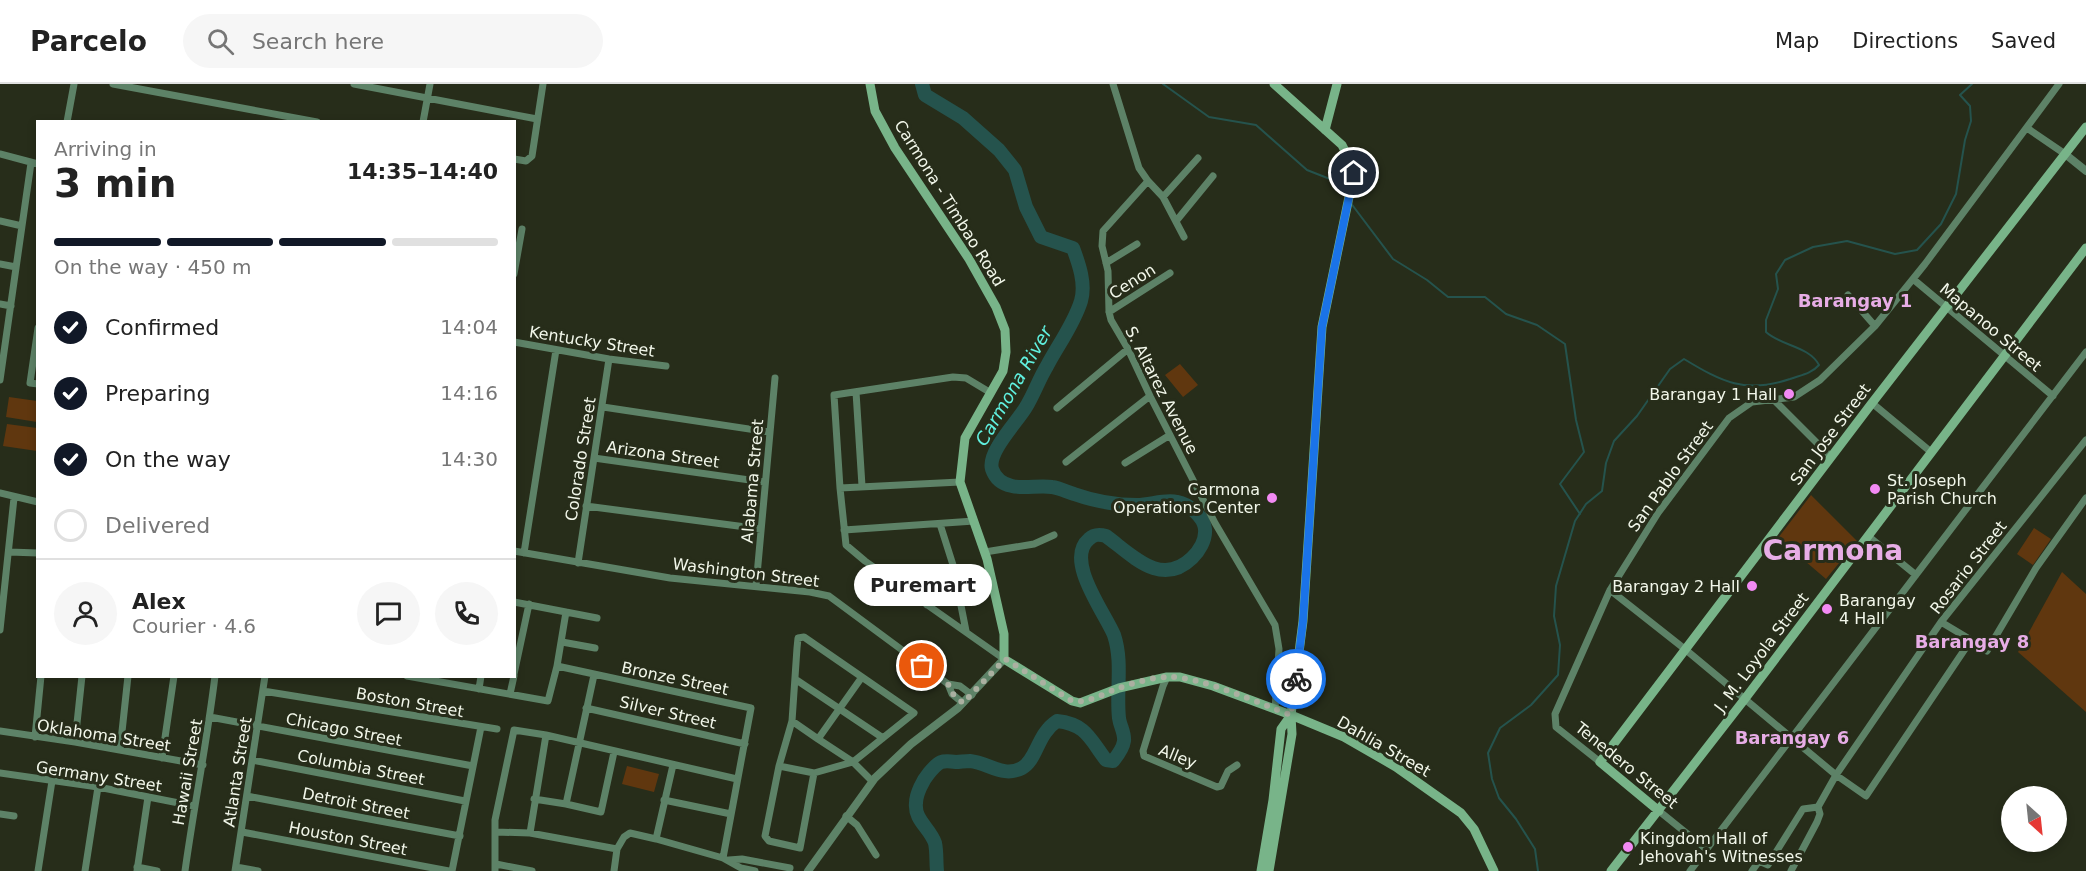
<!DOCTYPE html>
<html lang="en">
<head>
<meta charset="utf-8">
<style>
	body { margin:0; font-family:"DejaVu Sans",sans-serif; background:#f6f6f6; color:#222; height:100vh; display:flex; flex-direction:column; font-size:22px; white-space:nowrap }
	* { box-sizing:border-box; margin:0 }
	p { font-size:20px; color:#767676 }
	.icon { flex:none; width:33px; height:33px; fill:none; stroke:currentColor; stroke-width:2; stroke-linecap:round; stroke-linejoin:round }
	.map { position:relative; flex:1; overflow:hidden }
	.details { position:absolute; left:36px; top:36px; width:480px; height:558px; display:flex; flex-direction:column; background:#fff; border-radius:0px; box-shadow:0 3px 9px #0003 }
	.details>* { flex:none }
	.needle { width:39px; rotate:153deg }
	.controls { position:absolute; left:2001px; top:702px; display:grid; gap:12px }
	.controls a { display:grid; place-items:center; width:66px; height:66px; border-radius:50%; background:#fff; box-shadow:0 3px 9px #0003; font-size:30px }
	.pin { position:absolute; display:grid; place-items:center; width:51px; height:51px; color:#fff; margin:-26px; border:3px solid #fff; border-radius:50%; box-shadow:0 2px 6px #0007 }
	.courier { position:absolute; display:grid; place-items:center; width:60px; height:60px; margin:-30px; border:4px solid #1a73e8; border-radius:50%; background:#fff; color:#222; box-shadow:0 2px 8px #0007 }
	.bubble { position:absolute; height:42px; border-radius:21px; background:#fff; box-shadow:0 3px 9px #0003; font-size:20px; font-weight:800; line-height:42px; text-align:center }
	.headline em { font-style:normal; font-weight:800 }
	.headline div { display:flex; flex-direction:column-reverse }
	.headline { display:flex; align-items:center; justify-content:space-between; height:102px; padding:0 18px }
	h1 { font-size:39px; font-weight:800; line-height:45px }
	.bar { display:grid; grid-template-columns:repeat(4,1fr); gap:9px 6px; align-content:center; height:72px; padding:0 18px }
	.bar i { height:8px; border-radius:4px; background:#e0e0e0 }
	.bar .active { background:#111827 }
	.bar p { grid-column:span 4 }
	.line { display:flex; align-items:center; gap:15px; padding:0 18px; border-top:2px solid #e0e0e0 }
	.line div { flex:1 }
	.round { display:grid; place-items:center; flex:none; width:63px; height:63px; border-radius:32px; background:#f6f6f6 }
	ol { padding:0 18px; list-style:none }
	li { display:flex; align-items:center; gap:18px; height:66px }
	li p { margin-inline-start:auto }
	li .icon { padding:6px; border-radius:50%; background:#111827; color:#fff; stroke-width:4 }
	li:last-child { color:#767676 }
	li i { width:33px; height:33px; border:3px solid #e0e0e0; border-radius:50% }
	header { display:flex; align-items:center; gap:36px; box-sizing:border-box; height:84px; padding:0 30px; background:#fff; border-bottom:2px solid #e0e0e0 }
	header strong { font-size:28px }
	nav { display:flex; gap:33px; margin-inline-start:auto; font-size:21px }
	.search { width:420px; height:54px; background:#f6f6f6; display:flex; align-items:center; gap:15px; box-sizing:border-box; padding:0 21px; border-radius:33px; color:#767676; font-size:22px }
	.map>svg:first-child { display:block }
</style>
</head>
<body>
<header>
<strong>Parcelo</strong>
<div class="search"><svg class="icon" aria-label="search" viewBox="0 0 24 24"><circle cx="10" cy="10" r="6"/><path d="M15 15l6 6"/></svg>Search here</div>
<nav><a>Map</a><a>Directions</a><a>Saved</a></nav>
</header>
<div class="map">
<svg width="2086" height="787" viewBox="0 0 2086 787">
	<rect width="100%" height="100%" fill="#272d1a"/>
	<path fill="#60370f" d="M1180,280L1198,301L1183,313L1165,291Z
		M9,313L37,317V338L6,333Z
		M7,340L37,344V367L3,362Z
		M1811,411L1857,457L1826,495L1778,454Z
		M2034,444L2051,455L2033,481L2017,470Z
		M2062,488L2086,510V628L2018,568Z
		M627,682L659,690L654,708L622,700Z"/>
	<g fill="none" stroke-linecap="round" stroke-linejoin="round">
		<path stroke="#25534d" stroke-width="2" d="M1163,0L1209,33L1256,41L1307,86L1335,97L1345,111
			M1350,118L1393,175L1427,196L1448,213H1485L1506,230L1537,241L1565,260L1576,336L1584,368L1560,400L1580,430
			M1538,787L1535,765L1516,735L1499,714L1492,695L1488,669L1500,644L1531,621L1558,591L1560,561L1554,532L1556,502L1575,437L1586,420L1602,407L1606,379L1614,357L1637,332L1670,285L1684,275C1722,298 1745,310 1790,295C1801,291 1811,290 1819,281C1809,262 1781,262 1766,248V236L1778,205L1776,190L1785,176L1813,163L1847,157L1895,170L1917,166L1941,140L1956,110L1965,56L1971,37L1970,22L1960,11L1972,0"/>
		<path stroke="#25534d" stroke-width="14" d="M922,0L925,11L963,34L999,66L1015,86L1026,123L1041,153L1073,164C1079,180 1086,200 1081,217C1074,240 1058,261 1047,282C1039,295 1034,310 1026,323C1018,337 987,368 992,385C995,394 1002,400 1012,402C1024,405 1039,401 1052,403C1060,404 1067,408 1074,410C1094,417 1115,421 1137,421C1150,421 1165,415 1177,418C1189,420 1204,433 1205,445C1206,456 1199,467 1192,474C1161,504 1132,471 1106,452C1099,450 1094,450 1089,455C1064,476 1105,529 1114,551C1123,578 1116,607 1119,634C1120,642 1125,649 1124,657C1123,664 1118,671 1113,677L1106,676C1090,655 1086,640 1057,637C1037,650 1037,676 1022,684C1003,694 989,679 970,677C965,677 960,678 956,678C941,676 939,677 929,689C923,696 916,710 916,719C914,736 930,744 935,759C937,768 936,778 937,787"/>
		<path stroke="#5d8267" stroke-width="7" d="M113,0L317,38
			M354,0L537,35
			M1113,0L1139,84L1148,97L1103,147L1102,162L1108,187L1109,228L1111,236L1128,265L1150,312L1215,439L1275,541L1279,565L1275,625
			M67,38L74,0
			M423,38L430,0
			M2027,44L2065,70
			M0,70L38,80
			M514,75L526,77L532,72L543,0
			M1148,97L1163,113L1184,153
			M1163,113L1198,74
			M1177,136L1213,92
			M0,137L22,142
			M1106,179L1137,160
			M0,180L16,183
			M514,190L522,145
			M1913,195L2053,312
			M1848,211L1875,242
			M0,220L11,222
			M1109,228L1170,189
			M38,244L30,299L38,300
			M514,258L609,275L666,282
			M0,296L31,79
			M856,308L862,402
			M991,309L966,294L953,293L834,311L840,404L846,461L865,477L1004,575
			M1774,316L1831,373
			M1872,319L1931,368
			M603,323L769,348
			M1057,324L1128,265
			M594,374L764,398
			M1066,378L1150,312
			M1125,379L1170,351
			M840,404L960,398
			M0,409L38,418
			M586,422L761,445
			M940,440L953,481L966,547
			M844,446L974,437
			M1868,452L1916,491
			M514,467L670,494L810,508L829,512L948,600L960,602L972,611
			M9,468L38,469
			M985,468L1034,460L1054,451
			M524,469L556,266
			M578,479L609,275
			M756,502L775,294
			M1610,506L1686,566L1836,691L1866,712L1971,556L1987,567L2036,484L2086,414
			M514,518L597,534
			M927,521L959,510
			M1941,538L1971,556
			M0,546L14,414
			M562,558L595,564
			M557,582L751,624L723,774
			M514,590L529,520
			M407,592L548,617L557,582L566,528
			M1167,593L1163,602L1143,667L1144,672L1217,703L1221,702L1228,687L1237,681
			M795,595L883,654
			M948,600L952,610L963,619
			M479,605L481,592
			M263,607L497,645
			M510,610L514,592
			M586,624L745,660
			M210,633L473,682
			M792,637L818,655
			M0,647L75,658L203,681
			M35,653L41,592
			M75,658L82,592
			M120,666L128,592
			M162,674L174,592
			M252,676L465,717
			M853,678L818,655L862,593
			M1600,678L1556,643L1555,630L1610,506L1658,429L1729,334L1752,318L1794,313L1820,296L1875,242L1925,180L2059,0
			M779,682L814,689L853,678
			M0,689L98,703L194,722
			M814,689L800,764L769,757L765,752L779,682L792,637L797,564L798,554L804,553L914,629L853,678L872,697
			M247,712L460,752
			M534,715L566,720L601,728L614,668
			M664,716L731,730
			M566,720L594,591
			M1659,727L1706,765
			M0,730L14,732
			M846,732L857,741L876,771
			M242,748L449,787
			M496,748L530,749L617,765
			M530,749L546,651
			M656,755L673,681
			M729,776L742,775L790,784
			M496,780L532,787
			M137,783L157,787
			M236,783L258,787
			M38,787L52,697
			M85,787L98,703
			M137,787L148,713
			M185,787C194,722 207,658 215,592
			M235,787L265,592
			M452,787L481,643
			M495,787V736L514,646L546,651L737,695
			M614,787L617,765L624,753L630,749L656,755L723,774L741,784L755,787
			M1690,787L2086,268
			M1752,787L1759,777L1768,781L1803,725L1818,723
			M1791,787L1817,738L1820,730L1818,723L1836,691L1941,538L2086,356"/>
		<path stroke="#5d8267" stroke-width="8" d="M2065,70L2086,87
			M808,787L875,694L911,660L958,624L1004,575"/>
		<path stroke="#78b489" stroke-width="9" d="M870,0L875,27L895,64L969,175L996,223L1005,246L1006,268L1003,287L965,354L960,398L987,475L1004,550V575L1072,617L1080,619L1119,604L1167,593H1180L1213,602L1291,631L1344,653L1396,683L1461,729L1474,745L1494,787
			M1325,46L1337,0
			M1659,727L1600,678L1872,319L2086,43
			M1261,787L1273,716L1281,645L1291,631
			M1269,787L1292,650L1291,631L1303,537L1322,243L1354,89L1350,77L1342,61L1274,0
			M1611,787L1744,616L2086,164"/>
	</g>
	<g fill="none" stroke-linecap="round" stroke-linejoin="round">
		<path stroke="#abb0a1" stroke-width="6" stroke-dasharray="0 10.8" d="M922,582L948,600L952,609L963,619L1005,575L1072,617C1088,620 1104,609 1119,604C1134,599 1153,593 1169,593C1200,592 1260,620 1291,631L1296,595"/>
		<path stroke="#1a73e8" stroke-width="8" d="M1296,595L1303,537L1322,243L1354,89"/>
	</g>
	<g fill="#f28af3" stroke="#272d1a" stroke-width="2">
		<circle cx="1789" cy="310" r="6"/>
		<circle cx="1875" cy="405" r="6"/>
		<circle cx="1272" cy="414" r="6"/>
		<circle cx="1752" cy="502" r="6"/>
		<circle cx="1827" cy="525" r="6"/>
		<circle cx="1628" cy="763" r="6"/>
	</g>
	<g text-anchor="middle" stroke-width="6" stroke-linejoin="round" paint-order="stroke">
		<g font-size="16" fill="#f2f7ea" stroke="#272d1a">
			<text transform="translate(950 119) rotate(58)" y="6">Carmona - Timbao Road</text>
			<text transform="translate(1132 197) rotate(-32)" y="6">Cenon</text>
			<text transform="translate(1991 243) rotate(40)" y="6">Mapanoo Street</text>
			<text transform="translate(592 257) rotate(9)" y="6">Kentucky Street</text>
			<text transform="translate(1162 306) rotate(63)" y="6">S. Altarez Avenue</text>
			<text transform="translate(1830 350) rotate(-53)" y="6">San Jose Street</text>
			<text transform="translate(663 370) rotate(8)" y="6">Arizona Street</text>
			<text transform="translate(580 375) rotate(-81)" y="6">Colorado Street</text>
			<text transform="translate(1670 392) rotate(-54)" y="6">San Pablo Street</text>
			<text transform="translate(752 397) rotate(-85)" y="6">Alabama Street</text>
			<text transform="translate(1968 483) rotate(-52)" y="6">Rosario Street</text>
			<text transform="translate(746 488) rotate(7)" y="6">Washington Street</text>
			<text transform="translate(1761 568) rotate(-53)" y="6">J. M. Loyola Street</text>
			<text transform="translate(675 594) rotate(12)" y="6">Bronze Street</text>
			<text transform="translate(410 618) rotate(10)" y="6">Boston Street</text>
			<text transform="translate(668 628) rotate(13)" y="6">Silver Street</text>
			<text transform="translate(344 645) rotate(11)" y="6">Chicago Street</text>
			<text transform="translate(104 651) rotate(9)" y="6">Oklahoma Street</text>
			<text transform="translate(1384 662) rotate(30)" y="6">Dahlia Street</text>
			<text transform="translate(1178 672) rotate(22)" y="6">Alley</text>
			<text transform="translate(1627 681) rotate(39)" y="6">Tenedero Street</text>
			<text transform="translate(361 683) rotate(11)" y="6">Columbia Street</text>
			<text transform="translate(187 688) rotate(-80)" y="6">Hawaii Street</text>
			<text transform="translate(237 688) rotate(-81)" y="6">Atlanta Street</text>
			<text transform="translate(99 692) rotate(9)" y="6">Germany Street</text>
			<text transform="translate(356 719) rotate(11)" y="6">Detroit Street</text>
			<text transform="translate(348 754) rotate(11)" y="6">Houston Street</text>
		</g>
		<g font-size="16" fill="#f2f7ea" stroke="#272d1a" text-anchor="end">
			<text x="1777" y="316">Barangay 1 Hall</text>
			<text x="1887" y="402" text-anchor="start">St. Joseph<tspan x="1887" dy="18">Parish Church</tspan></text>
			<text x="1260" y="411">Carmona<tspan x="1260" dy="18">Operations Center</tspan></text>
			<text x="1740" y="508">Barangay 2 Hall</text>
			<text x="1839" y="522" text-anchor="start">Barangay<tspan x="1839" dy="18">4 Hall</tspan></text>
			<text x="1640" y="760" text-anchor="start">Kingdom Hall of<tspan x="1640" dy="18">Jehovah's Witnesses</tspan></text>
		</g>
		<g font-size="18" font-weight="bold" fill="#e7ade6" stroke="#272d1a">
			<text x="1855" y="223">Barangay 1</text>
			<text x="1972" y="564">Barangay 8</text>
			<text x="1792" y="660">Barangay 6</text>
		</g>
		<g font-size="18" font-style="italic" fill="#60f1e0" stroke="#272d1a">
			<text transform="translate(1014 302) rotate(-60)" y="6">Carmona River</text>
		</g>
		<g font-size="28" font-weight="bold" fill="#e7ade6" stroke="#272d1a">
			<text x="1833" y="476">Carmona</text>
		</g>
	</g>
</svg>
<div class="controls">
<a><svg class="needle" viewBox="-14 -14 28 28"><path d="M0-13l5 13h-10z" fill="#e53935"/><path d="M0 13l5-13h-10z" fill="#767676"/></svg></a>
</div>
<div class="pin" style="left:922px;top:582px;background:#ea580c"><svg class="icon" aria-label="bag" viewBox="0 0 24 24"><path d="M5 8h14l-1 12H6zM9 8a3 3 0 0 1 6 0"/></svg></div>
<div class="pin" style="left:1354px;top:89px;background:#1f2937"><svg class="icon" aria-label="home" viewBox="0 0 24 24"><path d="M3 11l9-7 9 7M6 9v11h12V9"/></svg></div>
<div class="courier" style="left:1296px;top:595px"><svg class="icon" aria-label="bike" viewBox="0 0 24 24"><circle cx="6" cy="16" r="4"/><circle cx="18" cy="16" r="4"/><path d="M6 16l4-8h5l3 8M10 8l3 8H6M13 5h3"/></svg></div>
<div class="bubble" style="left:854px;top:480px;width:138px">Puremart</div>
<section class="details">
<div class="headline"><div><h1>3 min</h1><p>Arriving in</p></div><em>14:35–14:40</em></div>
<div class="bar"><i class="active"></i><i class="active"></i><i class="active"></i><i></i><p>On the way · 450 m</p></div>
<ol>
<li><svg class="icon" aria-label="check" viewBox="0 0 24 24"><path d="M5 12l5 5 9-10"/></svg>Confirmed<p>14:04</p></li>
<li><svg class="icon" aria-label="check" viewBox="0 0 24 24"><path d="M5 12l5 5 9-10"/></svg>Preparing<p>14:16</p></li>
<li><svg class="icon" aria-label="check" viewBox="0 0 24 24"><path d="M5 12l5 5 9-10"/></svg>On the way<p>14:30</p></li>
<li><i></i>Delivered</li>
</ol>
<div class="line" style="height:108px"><a class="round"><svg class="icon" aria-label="person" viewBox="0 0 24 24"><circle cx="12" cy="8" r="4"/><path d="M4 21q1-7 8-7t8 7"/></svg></a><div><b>Alex</b><p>Courier · 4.6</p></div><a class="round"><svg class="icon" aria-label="chat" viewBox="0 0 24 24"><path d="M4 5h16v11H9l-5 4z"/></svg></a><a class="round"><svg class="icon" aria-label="phone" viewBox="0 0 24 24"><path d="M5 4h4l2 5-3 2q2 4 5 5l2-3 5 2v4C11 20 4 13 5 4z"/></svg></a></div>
</section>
</div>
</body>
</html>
